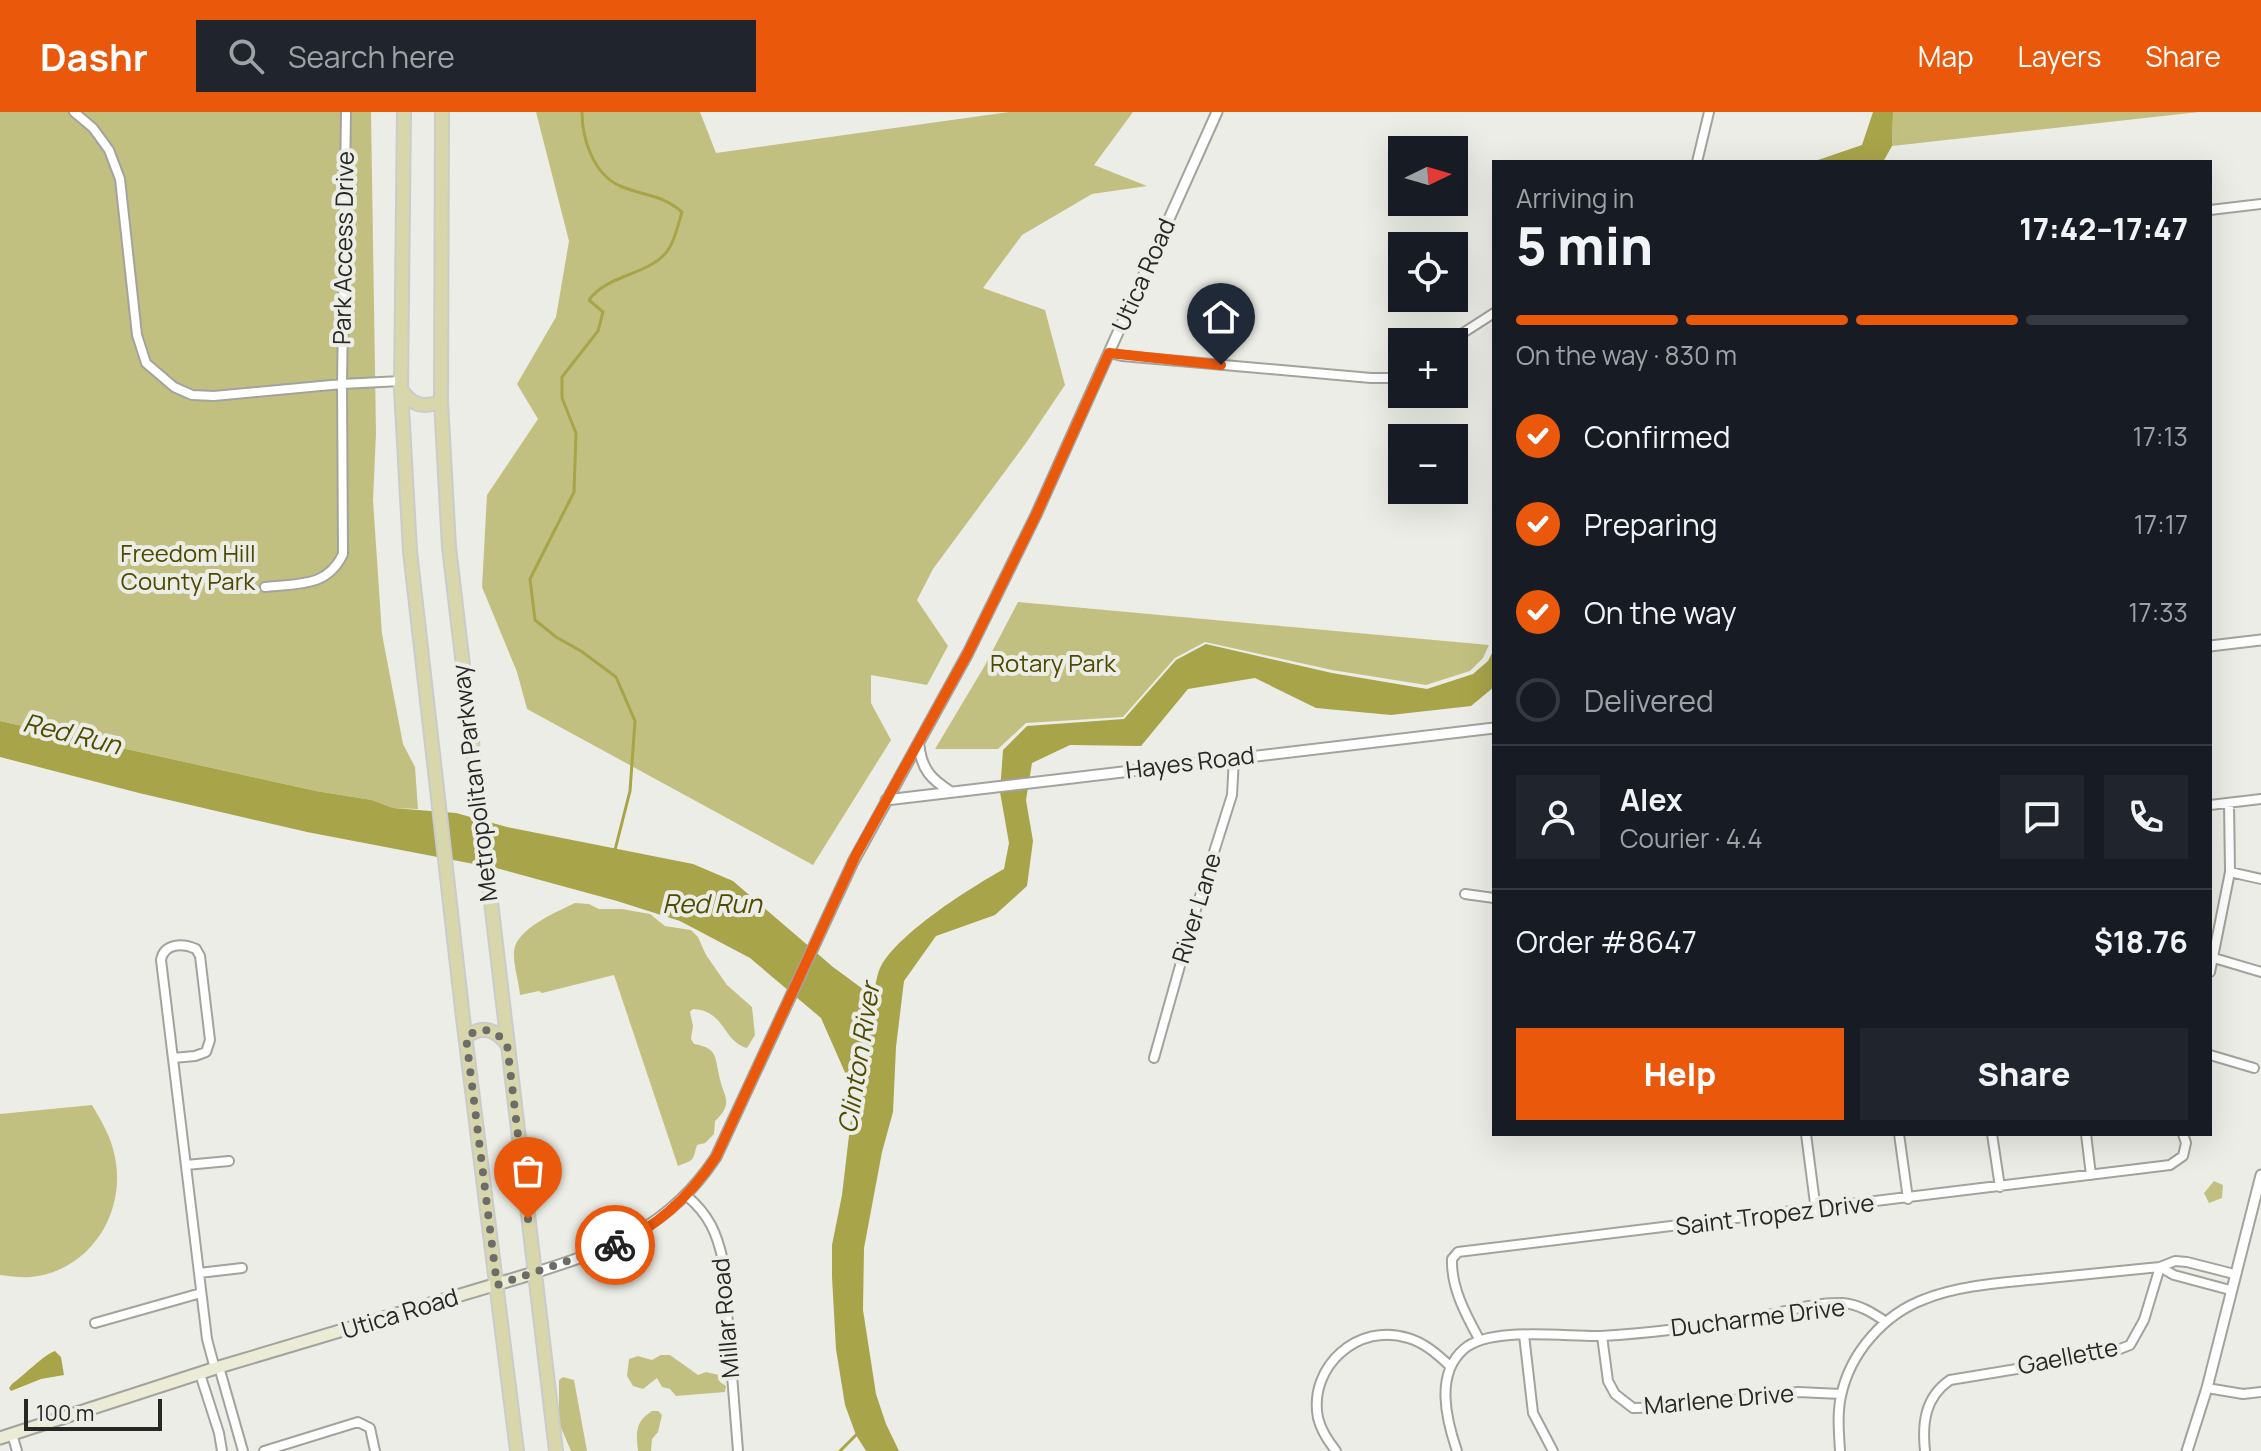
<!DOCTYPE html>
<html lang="en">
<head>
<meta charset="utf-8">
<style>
	body { margin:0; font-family:Manrope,sans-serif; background:#20242c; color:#f1f3f6; height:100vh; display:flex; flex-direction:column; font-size:30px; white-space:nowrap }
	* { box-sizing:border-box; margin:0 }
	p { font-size:26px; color:#9ea1a6 }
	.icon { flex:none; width:44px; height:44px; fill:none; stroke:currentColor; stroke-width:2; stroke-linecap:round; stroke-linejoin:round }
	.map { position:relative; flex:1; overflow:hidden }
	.sheet { position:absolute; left:1492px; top:48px; width:720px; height:976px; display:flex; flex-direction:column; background:#171b24; border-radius:0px; box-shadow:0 8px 32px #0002 }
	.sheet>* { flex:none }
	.needle { width:52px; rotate:85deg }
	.controls { position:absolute; left:1388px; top:24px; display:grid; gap:16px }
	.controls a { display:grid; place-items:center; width:80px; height:80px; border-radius:0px; background:#171b24; box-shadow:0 8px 32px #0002; font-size:40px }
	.scale { position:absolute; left:24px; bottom:20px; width:138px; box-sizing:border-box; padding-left:8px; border:4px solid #272725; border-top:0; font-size:22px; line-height:28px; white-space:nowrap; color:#272725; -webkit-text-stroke:6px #edede7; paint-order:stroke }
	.pin { position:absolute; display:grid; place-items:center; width:68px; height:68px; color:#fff; margin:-82px -34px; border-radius:50% 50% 50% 0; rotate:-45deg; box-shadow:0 0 8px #0007 }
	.pin .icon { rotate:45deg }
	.courier { position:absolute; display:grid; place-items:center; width:80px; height:80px; margin:-40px; border:6px solid #ea580c; border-radius:50%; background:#fff; color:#222; box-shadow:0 2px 10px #0007 }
	.head em { font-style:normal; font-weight:800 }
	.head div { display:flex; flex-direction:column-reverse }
	.head { display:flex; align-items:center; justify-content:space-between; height:136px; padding:0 24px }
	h1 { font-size:52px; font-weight:800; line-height:60px }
	.bar { display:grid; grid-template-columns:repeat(4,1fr); gap:12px 8px; align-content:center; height:96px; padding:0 24px }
	.bar i { height:10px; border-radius:6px; background:#363941 }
	.bar .on { background:#ea580c }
	.bar p { grid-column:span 4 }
	.line { display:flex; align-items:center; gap:20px; padding:0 24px; border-top:2px solid #363941 }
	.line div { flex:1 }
	.round { display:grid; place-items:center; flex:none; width:84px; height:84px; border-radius:0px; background:#20242c }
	ol { padding:0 24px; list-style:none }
	li { display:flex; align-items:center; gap:24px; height:88px }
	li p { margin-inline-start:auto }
	li .icon { padding:8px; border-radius:50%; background:#ea580c; color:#fff; stroke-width:4 }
	li:last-child { color:#9ea1a6 }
	li i { width:44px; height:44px; border:4px solid #363941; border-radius:50% }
	.primary-button { display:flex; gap:16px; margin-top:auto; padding:16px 24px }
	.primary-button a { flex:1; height:92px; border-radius:0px; background:#ea580c; color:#fff; font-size:32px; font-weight:800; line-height:92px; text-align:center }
	.primary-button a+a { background:#20242c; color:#f1f3f6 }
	header { display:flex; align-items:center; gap:48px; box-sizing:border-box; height:112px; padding:0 40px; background:#ea580c; color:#fff }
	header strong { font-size:38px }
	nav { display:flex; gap:44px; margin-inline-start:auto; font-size:28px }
	.search { width:560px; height:72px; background:#20242c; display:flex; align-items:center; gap:20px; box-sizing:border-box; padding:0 28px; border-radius:0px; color:#9ea1a6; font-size:30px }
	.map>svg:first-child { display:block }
</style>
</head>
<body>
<header>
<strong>Dashr</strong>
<div class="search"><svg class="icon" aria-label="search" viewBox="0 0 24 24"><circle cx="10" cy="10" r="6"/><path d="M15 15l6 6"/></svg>Search here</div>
<nav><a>Map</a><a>Layers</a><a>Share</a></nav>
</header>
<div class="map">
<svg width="2261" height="1339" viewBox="0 0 2261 1339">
	<rect width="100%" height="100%" fill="#edede7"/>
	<path fill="#c2c080" d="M0,0H371L376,321L373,388L382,522L403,632L415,655L418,697L393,696L372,688L316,679L0,609Z
		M536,0H700L716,41L1009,0H1133L1094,53L1147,74L1092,82L1022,123L983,176L1045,198L1065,273L1026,331L933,457L917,488L948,534L927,573L871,563V591L891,628L813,753L527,597L517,560L482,475L487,383L538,307L517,272L556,205L569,129Z
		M1893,0H2199L1892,34Z
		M1018,490L1489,533L1483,546L1470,559L1426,573L1332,558L1205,530L1175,546L1123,605L1026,611L998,637H935L984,555Z
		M575,791L589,792L599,797H622L650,802L665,814L691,818L698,825L706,843L727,873L752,895L755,923L747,936C722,929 726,899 693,897L690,900L693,914L691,927L694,932C717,936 715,944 719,963C723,985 735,990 715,1009L714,1022L705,1031L697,1033C692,1050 695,1047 678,1054L614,863L542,881L539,879L520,883C519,870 513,853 514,839C516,817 556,800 575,791Z
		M92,993C100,1007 109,1021 113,1037C130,1095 93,1159 31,1165C21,1166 10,1164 0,1163V1002Z
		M2214,1069L2223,1073L2222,1086L2209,1091L2204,1081Z
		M661,1243H670L698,1263L706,1260L719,1263L720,1270L726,1274L725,1280L676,1284L670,1277L662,1275L657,1266L643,1277L633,1274L627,1264L629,1247L638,1244L652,1248Z
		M563,1265L574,1268L587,1339H571L559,1311V1268Z
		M652,1299H658L662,1303L658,1320L652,1327L651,1339H638C636,1320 635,1310 652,1299Z"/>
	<path fill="#a7a449" d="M1873,0H1893L1892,34L1883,50H1812L1862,33Z
		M1206,532L1332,561L1427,577L1473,562L1488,549L1494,537V575L1471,594L1391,603L1316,596L1255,566L1188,577L1141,634L1070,633L1032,651L1026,688L1033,729L1027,774L995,803L936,824L904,869L896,935L893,1000L882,1040L864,1136L863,1198L876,1282L886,1312L899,1339H866L856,1323L845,1293L836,1237L832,1165V1133L842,1083L854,981L821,906L750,846L680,809L617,789L500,757L307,720L139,681L0,645V609L316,679L372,688L393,696L456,701L507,715L693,752L733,769L833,855L871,883C877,874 876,863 881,854C900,820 970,776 1004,757L1009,731L1000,680L1003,638L1027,614L1124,607L1176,548Z
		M55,1239L61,1245L64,1263L41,1267L11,1279L9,1276L12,1272C23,1264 45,1242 55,1239Z"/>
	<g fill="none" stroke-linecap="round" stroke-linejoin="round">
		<path stroke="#a7a449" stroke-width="3" d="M582,0C582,26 593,62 620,74C644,84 661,82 682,100C678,113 674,132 665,142C644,164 607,163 589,188L603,200L598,219L562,265V286L576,321L574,380L530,467L535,508L556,525L581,539L616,565L635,609L630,679L615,738
			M840,1339L857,1322"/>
		<defs>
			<path id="minor" d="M74,0L93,16L109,38L120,67L137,223L146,251L174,275L192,283L214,284L342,272L401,269
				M1697,50L1709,0
				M2210,98L2261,92
				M1449,230L1494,201
				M1109,241L1122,244L1371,266H1389L1402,261
				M265,475C298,471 327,476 343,442L342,272L346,0
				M2210,693L2261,687
				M2230,760L2261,767
				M1465,782L1494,786
				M2214,846L2261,860
				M2210,860L2230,760L2229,691
				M2210,943L2254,956
				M173,946L195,944L206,940L210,928L200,844L196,837C183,831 164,831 161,848L207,1227L215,1257
				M1154,946L1196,797L1232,683L1234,646
				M1806,1022L1816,1099
				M1899,1022L1908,1087
				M1992,1022L2000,1075
				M2086,1022L2091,1063
				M186,1053L229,1049
				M687,1084C709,1103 717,1121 723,1149L738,1339
				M2160,1155L2174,1163L2230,1178
				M199,1161L242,1156
				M95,1211L201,1181
				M1524,1223L1533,1301L1553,1339
				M1602,1224L1608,1269L1615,1282L1633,1296L1676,1295L1798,1280L1841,1282
				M1479,1227C1466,1203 1451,1176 1452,1147L1458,1140L2170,1053L2183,1044L2186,1031L2183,1022
				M219,1255L243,1339
				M200,1262L219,1321L222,1339
				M2207,1276L2243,1282L2261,1280
				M12,1322L17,1339
				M264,1339L358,1310L370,1316L375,1339
				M1336,1339C1328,1329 1321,1318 1318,1306C1308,1254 1359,1210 1408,1226C1425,1231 1437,1242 1450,1254
				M1457,1339C1446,1307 1435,1262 1464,1237C1490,1214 1566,1225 1601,1224C1654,1221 1706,1214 1758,1205C1785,1200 1814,1190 1842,1191C1859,1192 1873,1201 1886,1210
				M1840,1339C1839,1321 1837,1302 1841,1284C1850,1241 1884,1202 1925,1187C1960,1173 2001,1171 2039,1167C2079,1163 2119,1159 2160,1155L2175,1149L2187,1150L2234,1162
				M1925,1339C1922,1311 1925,1285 1950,1268L2107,1242L2130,1233L2144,1208L2160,1155"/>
			<path id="tertiary" d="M2210,534L2261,528
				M919,634C922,658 931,667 951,680
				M886,688L1494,616
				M534,1161C613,1136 669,1116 716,1045L853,750L968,541L1036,403L1217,0
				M2187,1339L2207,1276L2261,1063"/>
			<path id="secondary" d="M0,1326L219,1255L534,1161"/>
			<path id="primary" d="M404,0L401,277L410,439L463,906L517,1339
				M442,0L441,289L449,435L556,1339
				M401,277C411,293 423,297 441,289
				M466,925C482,913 495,917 507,932"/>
		</defs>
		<use href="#minor" stroke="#a3a39d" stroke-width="12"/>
		<use href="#tertiary" stroke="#a3a39d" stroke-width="13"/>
		<use href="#secondary" stroke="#a3a39d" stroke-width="15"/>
		<use href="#primary" stroke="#cbcbcb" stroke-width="16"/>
		<use href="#minor" stroke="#fff" stroke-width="8"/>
		<use href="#tertiary" stroke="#fff" stroke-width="9"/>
		<use href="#secondary" stroke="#ecebd6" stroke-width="11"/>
		<use href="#primary" stroke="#d8d7ac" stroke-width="12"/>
	</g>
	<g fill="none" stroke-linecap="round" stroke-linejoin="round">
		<path stroke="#6c6c69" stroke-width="8" stroke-dasharray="0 14.4" d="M528,1107L507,932C494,917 482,913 466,925L497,1173L615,1133"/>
		<path stroke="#ea580c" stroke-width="10" d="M615,1133C658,1115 690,1084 716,1045L856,743L968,541L1036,403L1109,241L1221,253"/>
	</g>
	<g text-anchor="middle" stroke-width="8" stroke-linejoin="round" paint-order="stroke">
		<g font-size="24" fill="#272725" stroke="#edede7">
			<text transform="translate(344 136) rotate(-89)" y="8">Park Access Drive</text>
			<text transform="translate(1144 163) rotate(-66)" y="8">Utica Road</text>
			<text transform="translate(1190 651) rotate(-7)" y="8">Hayes Road</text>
			<text transform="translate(475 671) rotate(-97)" y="8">Metropolitan Parkway</text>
			<text transform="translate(1197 796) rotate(-73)" y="8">River Lane</text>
			<text transform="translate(1775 1103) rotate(-7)" y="8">Saint Tropez Drive</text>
			<text transform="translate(400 1202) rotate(-17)" y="8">Utica Road</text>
			<text transform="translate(726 1206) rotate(-95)" y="8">Millar Road</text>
			<text transform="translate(1758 1206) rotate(-7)" y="8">Ducharme Drive</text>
			<text transform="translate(2068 1245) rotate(-11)" y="8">Gaellette</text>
			<text transform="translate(1719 1288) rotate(-5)" y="8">Marlene Drive</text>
		</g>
		<g font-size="24" fill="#4d4a00" stroke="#edede7">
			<text x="188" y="450">Freedom Hill<tspan x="188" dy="28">County Park</tspan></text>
			<text x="1053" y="560">Rotary Park</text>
		</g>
		<g font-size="26" font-style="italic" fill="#4f4c02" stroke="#edede7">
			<text transform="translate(72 622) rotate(14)" y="9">Red Run</text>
			<text x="712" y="801">Red Run</text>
			<text transform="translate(859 946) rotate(-81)" y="9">Clinton River</text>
		</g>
	</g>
</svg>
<div class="controls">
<a><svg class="needle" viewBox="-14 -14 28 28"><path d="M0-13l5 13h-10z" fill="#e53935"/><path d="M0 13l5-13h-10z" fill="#9ea1a6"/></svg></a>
<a><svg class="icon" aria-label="locate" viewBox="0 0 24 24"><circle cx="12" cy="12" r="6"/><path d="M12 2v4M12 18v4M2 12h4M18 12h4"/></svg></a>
<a>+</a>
<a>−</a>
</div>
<div class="scale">100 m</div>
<div class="pin" style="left:528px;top:1107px;background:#ea580c"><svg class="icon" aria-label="bag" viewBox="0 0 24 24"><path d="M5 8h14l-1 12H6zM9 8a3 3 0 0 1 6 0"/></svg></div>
<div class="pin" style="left:1221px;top:253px;background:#1f2937"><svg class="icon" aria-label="home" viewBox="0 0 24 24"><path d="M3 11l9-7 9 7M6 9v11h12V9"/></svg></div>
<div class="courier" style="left:615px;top:1133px"><svg class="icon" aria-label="bike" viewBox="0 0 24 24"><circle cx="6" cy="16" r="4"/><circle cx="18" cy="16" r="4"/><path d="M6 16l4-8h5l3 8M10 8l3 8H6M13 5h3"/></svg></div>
<section class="sheet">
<div class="head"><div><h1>5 min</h1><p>Arriving in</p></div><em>17:42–17:47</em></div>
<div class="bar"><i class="on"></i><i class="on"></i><i class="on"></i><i></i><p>On the way · 830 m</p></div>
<ol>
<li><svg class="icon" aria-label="check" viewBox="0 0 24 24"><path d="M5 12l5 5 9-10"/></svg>Confirmed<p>17:13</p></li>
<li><svg class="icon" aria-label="check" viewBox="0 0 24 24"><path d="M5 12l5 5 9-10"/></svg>Preparing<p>17:17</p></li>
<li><svg class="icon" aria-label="check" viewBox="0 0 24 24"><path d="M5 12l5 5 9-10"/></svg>On the way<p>17:33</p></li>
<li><i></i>Delivered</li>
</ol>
<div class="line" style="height:144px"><a class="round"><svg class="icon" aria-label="person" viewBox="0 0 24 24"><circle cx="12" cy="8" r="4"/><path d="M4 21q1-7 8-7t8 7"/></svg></a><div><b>Alex</b><p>Courier · 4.4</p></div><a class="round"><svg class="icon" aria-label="chat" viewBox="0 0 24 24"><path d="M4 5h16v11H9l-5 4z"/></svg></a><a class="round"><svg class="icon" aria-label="phone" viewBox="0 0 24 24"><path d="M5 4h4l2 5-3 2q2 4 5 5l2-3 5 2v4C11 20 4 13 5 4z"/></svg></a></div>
<div class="line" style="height:104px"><div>Order #8647</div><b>$18.76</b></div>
<div class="primary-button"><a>Help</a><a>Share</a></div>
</section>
</div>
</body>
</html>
